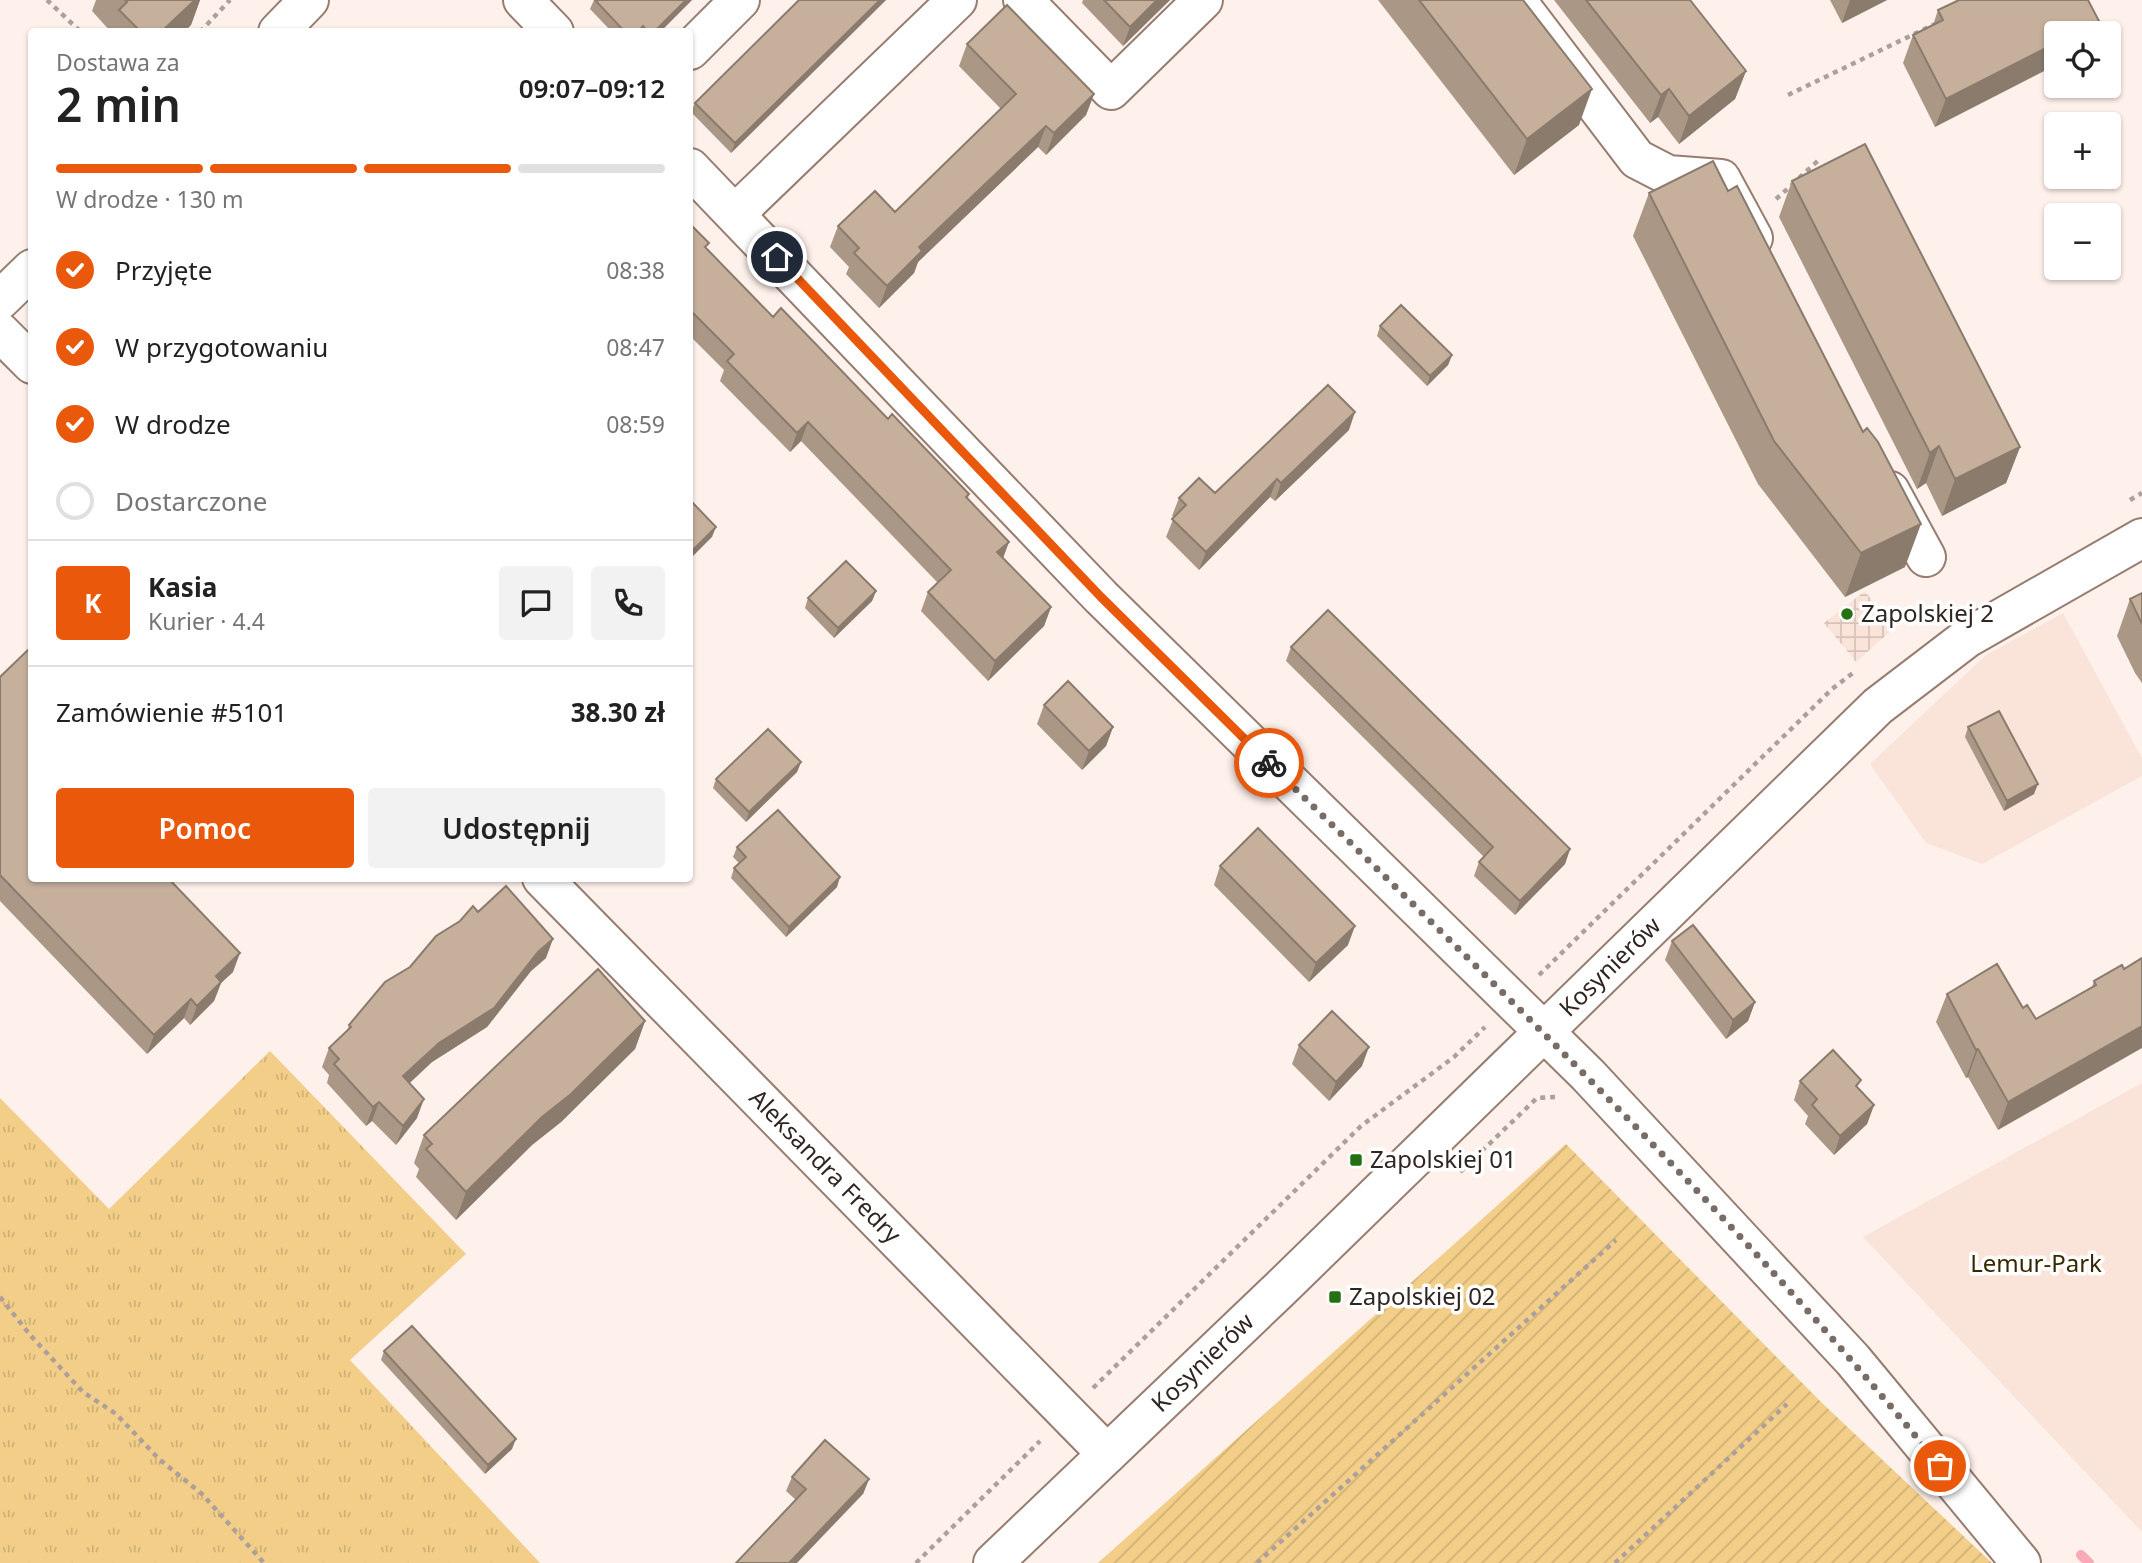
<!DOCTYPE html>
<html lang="pl">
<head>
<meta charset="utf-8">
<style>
	body { margin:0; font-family:"Noto Sans",sans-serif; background:#f2f2f2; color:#222; height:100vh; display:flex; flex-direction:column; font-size:26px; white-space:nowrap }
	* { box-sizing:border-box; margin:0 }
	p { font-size:23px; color:#767676 }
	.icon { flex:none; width:38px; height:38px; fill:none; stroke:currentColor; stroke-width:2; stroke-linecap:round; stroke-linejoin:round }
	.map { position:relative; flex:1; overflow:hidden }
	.drawer { position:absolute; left:28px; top:28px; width:665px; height:854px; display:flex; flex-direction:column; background:#fff; border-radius:7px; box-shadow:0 2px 5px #0004 }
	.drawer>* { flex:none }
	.buttons { position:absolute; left:2044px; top:21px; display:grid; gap:14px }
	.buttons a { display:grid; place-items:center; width:77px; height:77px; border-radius:7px; background:#fff; box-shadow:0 2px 5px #0004; font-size:35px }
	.pin { position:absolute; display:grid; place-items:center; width:60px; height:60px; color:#fff; margin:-30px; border:4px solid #fff; border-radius:50%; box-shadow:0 2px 7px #0007 }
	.courier { position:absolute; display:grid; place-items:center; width:70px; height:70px; margin:-35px; border:5px solid #ea580c; border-radius:50%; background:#fff; color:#222; box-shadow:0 2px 9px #0007 }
	.headline em { font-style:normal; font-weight:600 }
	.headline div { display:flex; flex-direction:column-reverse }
	.headline { display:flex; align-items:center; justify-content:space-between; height:119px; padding:0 28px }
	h1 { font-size:46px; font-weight:600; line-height:52px }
	.bar { display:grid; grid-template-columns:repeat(4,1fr); gap:10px 7px; align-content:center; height:84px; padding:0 28px }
	.bar i { height:9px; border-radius:5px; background:#e0e0e0 }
	.bar .on { background:#ea580c }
	.bar p { grid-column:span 4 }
	.line { display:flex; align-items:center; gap:18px; padding:0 28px; border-top:2px solid #e0e0e0 }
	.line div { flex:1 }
	.round { display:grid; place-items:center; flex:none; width:74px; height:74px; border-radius:7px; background:#f2f2f2 }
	ol { padding:0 28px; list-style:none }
	li { display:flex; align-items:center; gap:21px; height:77px }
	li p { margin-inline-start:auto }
	li .icon { padding:7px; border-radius:50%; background:#ea580c; color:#fff; stroke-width:4 }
	li:last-child { color:#767676 }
	li i { width:38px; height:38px; border:4px solid #e0e0e0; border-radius:50% }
	.primary-button { display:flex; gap:14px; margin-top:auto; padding:14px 28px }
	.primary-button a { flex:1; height:80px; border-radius:7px; background:#ea580c; color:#fff; font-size:28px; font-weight:600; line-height:80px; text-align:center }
	.primary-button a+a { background:#f2f2f2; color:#222 }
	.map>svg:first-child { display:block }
</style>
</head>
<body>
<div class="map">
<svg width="2142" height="1563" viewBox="0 0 2142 1563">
	<defs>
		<pattern id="industrial-grid" width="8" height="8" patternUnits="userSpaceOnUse" patternTransform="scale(1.75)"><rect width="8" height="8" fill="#fae3d9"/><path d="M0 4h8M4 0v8" fill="none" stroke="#d7c3ba"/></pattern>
		<pattern id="grass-tufts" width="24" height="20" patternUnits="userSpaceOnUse" patternTransform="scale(1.75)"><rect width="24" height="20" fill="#f2ce88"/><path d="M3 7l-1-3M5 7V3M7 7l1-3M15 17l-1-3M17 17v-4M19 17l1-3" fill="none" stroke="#d0b175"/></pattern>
		<pattern id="garden-furrows" width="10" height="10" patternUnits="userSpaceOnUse" patternTransform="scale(1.75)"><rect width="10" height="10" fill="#f2ce88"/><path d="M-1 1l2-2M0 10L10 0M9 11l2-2" fill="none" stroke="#d0b175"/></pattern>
	</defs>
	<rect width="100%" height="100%" fill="#fef1ec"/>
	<path fill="#fae3d9" d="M2063,613L2142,758V776L1982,864L1926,843L1870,764L1986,655Z
		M2142,1083V1532L1863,1237Z"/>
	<path fill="url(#industrial-grid)" d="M1865,591L1893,629L1856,662L1824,623Z"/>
	<path fill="url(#grass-tufts)" d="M270,1051L466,1254L350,1360L540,1563H0V1098L109,1209Z"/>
	<path fill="url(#garden-furrows)" d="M1566,1144L1823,1404L1992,1563H1098Z"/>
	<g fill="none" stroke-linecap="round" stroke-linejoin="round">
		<path stroke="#f9a9b7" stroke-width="10" d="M2081,1555L2089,1563"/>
		<defs>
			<g id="minor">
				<path d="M523,0L554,32"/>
				<path d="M1023,0L1111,90L1203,0"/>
				<path d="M1516,0L1637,159L1668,175L1721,179L1753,238"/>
				<path d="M278,32L309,0"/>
				<path d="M690,50L740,0"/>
				<path d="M690,168L1101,597L1588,1075L1853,1360L2021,1563"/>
				<path d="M735,214L957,0"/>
				<path d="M0,300L32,269"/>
				<path d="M0,332L32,364"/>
				<path d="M1890,491L1926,557"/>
				<path id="s1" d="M542,878L1107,1454"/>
			</g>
			<g id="major">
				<path id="s2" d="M993,1563L1279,1290L1878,706L1967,638L2142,538"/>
			</g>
		</defs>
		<use href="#minor" stroke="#977c70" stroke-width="42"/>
		<use href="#major" stroke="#977c70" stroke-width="42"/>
		<path stroke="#ada09b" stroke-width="4.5" stroke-dasharray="5 5" stroke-linecap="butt" d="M47,0L81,32
			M200,32L230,0
			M1788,95L1935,24
			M1799,178L1821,158
			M1776,199L1793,184
			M2130,500L2142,493
			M1539,975L1832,689L1853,673
			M1460,1172L1537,1098L1555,1097
			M0,1297L31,1336L83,1392L116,1414L159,1459L202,1494L264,1563
			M1093,1388L1361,1126L1454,1057L1485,1027
			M916,1563L1040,1441
			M1257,1563L1616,1240
			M1615,1563L1787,1404"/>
		<use href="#minor" stroke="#fff" stroke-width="38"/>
		<use href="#major" stroke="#fff" stroke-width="38"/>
	</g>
	<path fill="#aa9786" d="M96,0H200L191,25L184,32H111L92,11Z
		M594,0H692L660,32H612L590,9Z
		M799,0H886L731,153L691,112L695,103Z
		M1083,0H1170L1123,46L1082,3Z
		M1378,0H1523L1579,125L1514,175Z
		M1554,0H1690L1746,71L1735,99L1679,144L1658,117L1650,123Z
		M1830,0H1887L1842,23Z
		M1938,10L2099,21L2094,33H2056L1935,127L1903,63L1913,35L1933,25Z
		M967,44L1094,94L1086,115L1046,155L1038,147L918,262L914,273L879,308L846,274L849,267L830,247L838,226L895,212L1001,109L959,66Z
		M1792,181L2020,447L2006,483L1942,516L1926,483L1917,489L1779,217Z
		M1728,191L1863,432L1905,567L1845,597L1758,484L1633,236L1649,193Z
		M690,224L707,249L773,317L888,419L969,494L968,498L1003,558L1051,607L1044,626L988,681L921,611L928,592L938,583L801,441L790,452L720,381L724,370L690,336Z
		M1380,326L1452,355L1448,365L1427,386L1377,336Z
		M1349,430L1275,501L1270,497L1199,570L1166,537L1174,517L1172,516L1179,498L1215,493Z
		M876,591L872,601L834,638L805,608L808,598Z
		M2142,593V683L2135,673L2117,636L2130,599Z
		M1291,647L1570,849L1565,864L1515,915L1474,876L1479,862L1484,857L1286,661Z
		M0,677L32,878L233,972L221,983L214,1001L190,1025L184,1018L147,1054L0,901Z
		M1044,705L1113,727L1106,746L1082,770L1037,724Z
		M1968,727L2034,794L2004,811L1965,737Z
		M801,762L797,772L746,822L713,788L716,779Z
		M737,847L837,887L786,937L731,878L734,868L739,863L733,857Z
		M1220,866L1348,945L1309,982L1214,885Z
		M478,912L546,958L531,971L487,1027L432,1062L409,1083L417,1118L396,1145L372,1121L366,1126L327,1083L329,1075L322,1067L329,1048L347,1031L349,1025Z
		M1672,941L1755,1002L1748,1021L1726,1039L1665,960Z
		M2122,965L1998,1130L1968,1077L1966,1078L1936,1022L1947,994L2023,1008L2036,1019L2092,987L2094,981Z
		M645,1021L635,1049L561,1122L532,1145L456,1220L416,1177L419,1169L414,1163L424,1135Z
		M1299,1045L1362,1066L1329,1101L1292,1064Z
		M1800,1081L1859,1088L1874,1105L1867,1124L1834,1155L1805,1124L1808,1116L1794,1100Z
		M384,1351L512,1449L485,1474L381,1360Z
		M792,1477L869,1479L863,1494L796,1500L786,1491Z"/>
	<path fill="#8b7b6d" d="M187,0H200L191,25L184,32H161Z
		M686,0H692L660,32H654Z
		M880,0H886L731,153L735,143Z
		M1157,0H1170L1123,46L1130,27Z
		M1850,0H1887L1842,23Z
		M2099,21L2094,33H2075Z
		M2056,43V65L1935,127L1946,99Z
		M1746,71L1735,99L1679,144L1689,116Z
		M1592,89L1579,125L1514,175L1527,139Z
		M1669,89L1658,117L1650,123L1661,95Z
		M1094,94L1086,115L1046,155L1054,133Z
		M1046,126L1038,147L918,262L914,273L879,308L887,286L919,247Z
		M1452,355L1448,365L1427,386L1430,376Z
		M1355,412L1349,430L1275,501L1281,483Z
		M808,422L801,441L790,452L797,433Z
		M1939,446L1926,483L1917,489L1930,453Z
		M2020,447L2006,483L1942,516L1955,479Z
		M1277,479L1270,497L1199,570L1206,552Z
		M1921,524L1905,567L1845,597L1861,553Z
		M716,527L712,537L690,559V553Z
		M1009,542L1002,561L997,552Z
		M876,591L872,601L834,638L838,628Z
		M1051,607L1044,626L988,681L995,661Z
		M1113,727L1106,746L1082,770L1089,751Z
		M801,762L797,772L746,822L749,812Z
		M2038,784L2034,794L2004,811L2007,801Z
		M1570,849L1565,864L1515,915L1520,901Z
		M840,877L837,887L786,937L789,927Z
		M1355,926L1348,945L1309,982L1316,963Z
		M553,939L546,958L531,971L487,1027L432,1062L396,1096L403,1076Z
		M240,953L233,972L221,983L214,1001L190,1025L197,1006L216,976Z
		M191,999L184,1018L147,1054L154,1035Z
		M1755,1002L1748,1021L1726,1039L1733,1020Z
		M645,1021L635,1049L561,1122L532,1145L456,1220L466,1192L542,1117Z
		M2142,1026V1048L1998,1130L2008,1102Z
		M1369,1047L1362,1066L1329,1101L1336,1082Z
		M1978,1049L1968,1077L1966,1078L1976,1050Z
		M424,1099L417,1118L396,1145L403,1126Z
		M379,1102L372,1121L366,1126L373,1107Z
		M1874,1105L1867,1124L1834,1155L1840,1136Z
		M516,1439L512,1449L485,1474L488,1465Z
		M869,1479L863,1494L797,1563H789Z"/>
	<path fill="#c6b09c" stroke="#8b7b6d" stroke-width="2" d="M125,0H195L161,32H141L119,10L127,2Z
		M595,0H686L654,32H648L643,26L638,32H625Z
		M799,0H880L735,143L695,103Z
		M1104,0H1157L1130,27Z
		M1419,0H1523L1592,89L1527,139Z
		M1586,0H1690L1746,71L1689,116L1669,89L1661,95Z
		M1959,0H2088L2099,21L2075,33H2056V43L1946,99L1913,35L1943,20L1938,10Z
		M1007,5L1094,94L1054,133L1046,126L919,247L922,251L887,286L854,253L859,248L838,226L875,191L895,212L1016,94L967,44Z
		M1865,144L2020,447L1955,479L1939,446L1930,453L1792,181Z
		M1713,161L1728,191L1737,186L1863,432L1867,428L1878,442L1921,524L1861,553L1774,441L1649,193Z
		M690,224L709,243L705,247L773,317L781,308L888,419L892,414L969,494L966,497L1009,542L997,552L1051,607L995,661L928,592L951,570L808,422L797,433L727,361L734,354L690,310Z
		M1401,305L1452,355L1430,376L1380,326Z
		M1328,385L1355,412L1281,483L1277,479L1206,552L1172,519L1186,505L1179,498L1199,478L1215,493Z
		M690,500L716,527L690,553Z
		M846,561L876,591L838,628L808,598Z
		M2142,593V624L2130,599Z
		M1328,610L1570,849L1520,901L1479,862L1493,847L1291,647Z
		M32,646V878H168L240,953L216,976L221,982L197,1006L191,999L154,1035L0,875V677Z
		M1068,681L1113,727L1089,751L1044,705Z
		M1999,711L2038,784L2007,801L1968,727Z
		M768,729L801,762L749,812L716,779Z
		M778,810L840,877L789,927L734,868L746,857L737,847Z
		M1258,828L1355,926L1316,963L1220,866Z
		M506,886L553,939L538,952L494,1008L439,1043L403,1076L424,1099L403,1126L379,1102L373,1107L334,1064L339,1059L329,1048L351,1027L349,1025L385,982L410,967L436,936L460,921L473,906L478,912Z
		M1693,925L1755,1002L1733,1020L1672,941Z
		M2142,958V1026L2008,1102L1978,1049L1976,1050L1947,994L1997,964L2023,1008L2027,1005L2036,1019L2096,985L2094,981L2122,965L2124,969Z
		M598,969L645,1021L571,1094L542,1117L466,1192L426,1149L432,1144L424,1135Z
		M1332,1011L1369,1047L1336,1082L1299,1045Z
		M1833,1050L1861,1080L1856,1086L1874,1105L1840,1136L1812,1105L1817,1099L1800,1081Z
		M412,1326L516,1439L488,1465L384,1351Z
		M825,1440L869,1479L789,1563H736L806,1489L792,1477Z"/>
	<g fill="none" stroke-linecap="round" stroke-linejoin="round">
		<path stroke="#786c67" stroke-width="7" stroke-dasharray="0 12.6" d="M1269,763C1500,990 1736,1214 1940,1466"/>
		<path stroke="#ea580c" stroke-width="9" d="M777,257L1101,597L1269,763"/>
	</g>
	<g fill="#247014" stroke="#fff" stroke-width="2.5">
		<circle cx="1847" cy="614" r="7"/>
		<rect x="1349" y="1153" width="14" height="14" rx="3.5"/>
		<rect x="1328" y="1290" width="14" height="14" rx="3.5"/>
	</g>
	<g text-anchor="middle" stroke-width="7" stroke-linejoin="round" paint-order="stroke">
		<g font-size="24" fill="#302520" stroke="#fff" text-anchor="start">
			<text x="1861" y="622">Zapolskiej 2</text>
			<text x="1370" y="1168">Zapolskiej 01</text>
			<text x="1349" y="1305">Zapolskiej 02</text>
		</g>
		<g font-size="24" fill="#302520" stroke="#fff">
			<text dy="8" stroke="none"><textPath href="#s2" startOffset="858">Kosynierów</textPath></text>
			<text dy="8" stroke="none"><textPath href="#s1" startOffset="404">Aleksandra Fredry</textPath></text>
			<text dy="8" stroke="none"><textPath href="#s2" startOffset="290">Kosynierów</textPath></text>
		</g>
		<g font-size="24" fill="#382700" stroke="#fff">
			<text x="2036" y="1272">Lemur-Park</text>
		</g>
	</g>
</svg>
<div class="buttons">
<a><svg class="icon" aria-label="locate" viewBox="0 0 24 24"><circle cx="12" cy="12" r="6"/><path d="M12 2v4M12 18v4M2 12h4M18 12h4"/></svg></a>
<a>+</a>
<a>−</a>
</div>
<div class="pin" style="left:1940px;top:1466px;background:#ea580c"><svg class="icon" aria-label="bag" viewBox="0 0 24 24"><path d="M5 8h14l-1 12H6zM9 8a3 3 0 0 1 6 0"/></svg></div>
<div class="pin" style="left:777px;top:257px;background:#1f2937"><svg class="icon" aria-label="home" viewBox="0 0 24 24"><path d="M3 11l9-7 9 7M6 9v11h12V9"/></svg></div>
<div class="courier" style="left:1269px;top:763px"><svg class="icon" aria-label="bike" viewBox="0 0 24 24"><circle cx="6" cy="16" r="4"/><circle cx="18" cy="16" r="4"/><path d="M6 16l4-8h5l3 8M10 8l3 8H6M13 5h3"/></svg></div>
<section class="drawer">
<div class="headline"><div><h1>2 min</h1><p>Dostawa za</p></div><em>09:07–09:12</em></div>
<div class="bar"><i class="on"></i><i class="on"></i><i class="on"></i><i></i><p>W drodze · 130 m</p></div>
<ol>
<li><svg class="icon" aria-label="check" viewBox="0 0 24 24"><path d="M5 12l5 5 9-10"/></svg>Przyjęte<p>08:38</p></li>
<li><svg class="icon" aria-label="check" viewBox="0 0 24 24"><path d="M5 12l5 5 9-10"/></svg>W przygotowaniu<p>08:47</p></li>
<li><svg class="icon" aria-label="check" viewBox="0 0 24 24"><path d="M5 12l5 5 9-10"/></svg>W drodze<p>08:59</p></li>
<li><i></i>Dostarczone</li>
</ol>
<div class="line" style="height:126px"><b class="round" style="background:#ea580c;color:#fff">K</b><div><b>Kasia</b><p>Kurier · 4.4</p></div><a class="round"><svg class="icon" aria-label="chat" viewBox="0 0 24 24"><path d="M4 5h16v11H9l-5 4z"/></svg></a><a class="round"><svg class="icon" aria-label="phone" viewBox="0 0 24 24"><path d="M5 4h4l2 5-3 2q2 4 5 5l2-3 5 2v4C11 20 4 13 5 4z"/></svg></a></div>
<div class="line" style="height:91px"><div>Zamówienie #5101</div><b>38.30 zł</b></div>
<div class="primary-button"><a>Pomoc</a><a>Udostępnij</a></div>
</section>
</div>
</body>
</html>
